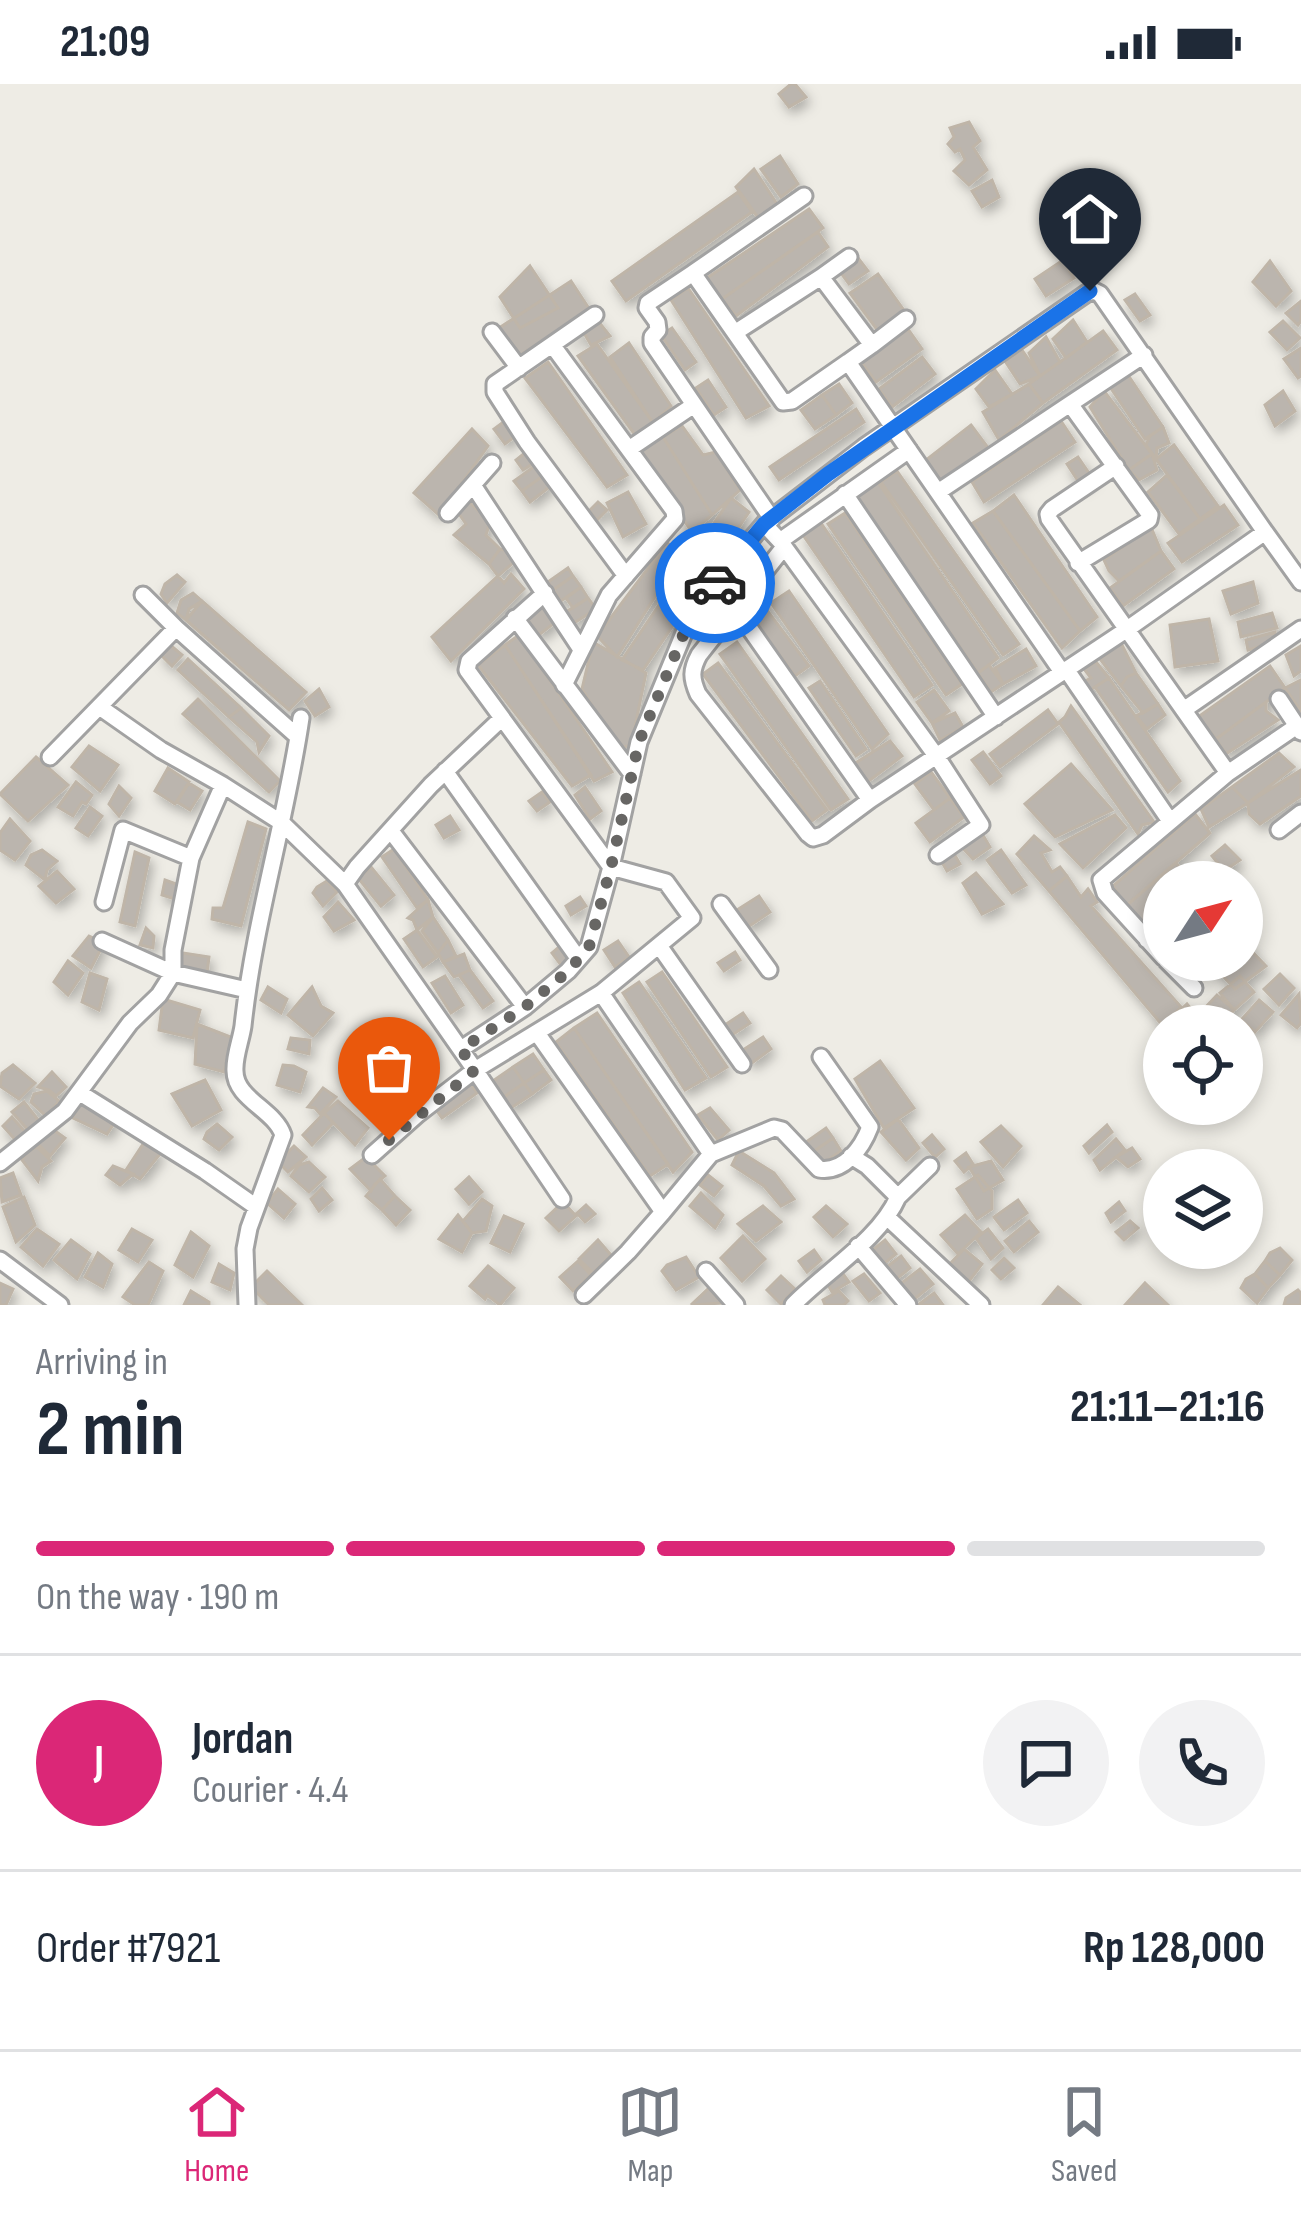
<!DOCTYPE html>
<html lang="en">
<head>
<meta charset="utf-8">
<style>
	body { margin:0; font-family:"Sofia Sans Condensed",sans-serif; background:#f2f2f3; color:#1f2937; height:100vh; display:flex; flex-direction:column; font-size:45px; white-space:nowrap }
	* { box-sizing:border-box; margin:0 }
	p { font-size:39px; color:#747a83 }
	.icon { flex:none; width:66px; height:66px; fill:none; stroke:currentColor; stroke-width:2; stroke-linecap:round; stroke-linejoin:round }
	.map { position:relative; height:1221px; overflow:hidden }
	.sheet { display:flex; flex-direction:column; background:#fff; flex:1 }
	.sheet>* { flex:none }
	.needle { width:78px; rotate:54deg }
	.buttons { position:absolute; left:1143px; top:777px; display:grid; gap:24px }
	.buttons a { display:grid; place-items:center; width:120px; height:120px; border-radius:50%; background:#fff; box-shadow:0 6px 18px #0003; font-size:60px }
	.pin { position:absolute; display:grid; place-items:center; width:102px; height:102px; color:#fff; margin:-123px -51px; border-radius:50% 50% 50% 0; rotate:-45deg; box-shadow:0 0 12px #0007 }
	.pin .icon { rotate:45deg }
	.courier { position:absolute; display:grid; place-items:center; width:120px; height:120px; margin:-60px; border:9px solid #1a73e8; border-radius:50%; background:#fff; color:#222; box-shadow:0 3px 15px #0007 }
	.summary em { font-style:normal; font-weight:700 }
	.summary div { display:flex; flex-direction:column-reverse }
	.summary { display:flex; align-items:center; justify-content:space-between; height:204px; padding:0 36px }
	h1 { font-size:78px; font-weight:700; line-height:90px }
	.bar { display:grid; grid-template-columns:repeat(4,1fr); gap:18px 12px; align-content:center; height:144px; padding:0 36px }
	.bar i { height:15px; border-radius:9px; background:#e0e1e3 }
	.bar .selected { background:#db2777 }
	.bar p { grid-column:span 4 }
	.line { display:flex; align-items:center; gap:30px; padding:0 36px; border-top:3px solid #e0e1e3 }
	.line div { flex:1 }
	.round { display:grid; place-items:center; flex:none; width:126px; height:126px; border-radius:63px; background:#f2f2f3 }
	.status { display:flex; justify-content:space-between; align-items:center; height:84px; padding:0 60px; background:#fff; direction:ltr }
	.status svg { height:33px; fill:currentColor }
	.menu { display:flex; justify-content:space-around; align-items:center; height:168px; border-top:3px solid #e0e1e3; background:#fff; font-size:33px; color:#747a83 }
	.menu a { display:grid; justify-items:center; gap:6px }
	.menu .selected { color:#db2777 }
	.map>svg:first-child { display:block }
</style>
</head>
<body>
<div class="status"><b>21:09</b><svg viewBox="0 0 49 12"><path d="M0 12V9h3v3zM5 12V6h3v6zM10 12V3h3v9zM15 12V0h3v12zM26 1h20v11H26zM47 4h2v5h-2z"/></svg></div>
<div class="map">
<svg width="1301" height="1221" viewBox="0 0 1301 1221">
	<defs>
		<filter id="shadow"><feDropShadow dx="3.5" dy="6" stdDeviation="6" flood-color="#0004"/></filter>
	</defs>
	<rect width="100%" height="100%" fill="#eeece5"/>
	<path fill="#bbb5ae" stroke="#bfb5a8" stroke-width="3" filter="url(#shadow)" d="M791,0H795L806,13L789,23L779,10Z
		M969,38L980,57L973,63L987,86L969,101L954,87L965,76L960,65L955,68L948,60L954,53L950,44Z
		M780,72L798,100L781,113L761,85Z
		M754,85L777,120L759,135L736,103Z
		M992,96L999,113L982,123L972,107Z
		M738,108L752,128L626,217L612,197Z
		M809,125L823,144L722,215L707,194Z
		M818,148L828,163L736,232L722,215Z
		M858,174L868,187L849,200L838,185Z
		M1063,176L1074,194L1046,212L1035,195Z
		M1270,177L1291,207L1276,222L1253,198Z
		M530,182L558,224L520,244L500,213Z
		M878,190L908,232L881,251L850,209Z
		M571,197L590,226L514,275L496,246Z
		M688,204L769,322L746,334L671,216Z
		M1135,210L1150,231L1140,237L1125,216Z
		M1301,217V237L1298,241L1286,229Z
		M594,232L610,252L591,261L584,249L568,259Z
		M1073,236L1087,258L1066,274L1053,255Z
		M1283,237L1300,254L1287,266L1270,248Z
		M672,244L696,278L685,286L661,251Z
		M908,245L922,265L876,298L861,278Z
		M1103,247L1117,266L1043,319L1029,300Z
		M1046,253L1060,278L1040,292L1029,269Z
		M629,259L671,322L653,339L610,273Z
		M597,260L653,339L635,351L578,272Z
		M1301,264V292L1298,294L1284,275Z
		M1022,266L1040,292L1020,300L1005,277Z
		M922,273L935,290L892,323L879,305Z
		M548,278L627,391L607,403L525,294Z
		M995,286L1012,310L989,323L976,305Z
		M1128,291L1163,343L1145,355L1110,303Z
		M708,296L726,323L714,331L696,304Z
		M839,300L852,319L836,331L822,311Z
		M1029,300L1043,319L999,356L983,328Z
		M1104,307L1152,370L1129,386L1090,323Z
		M1283,307L1295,327L1275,342L1265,321Z
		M822,311L836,331L815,345L801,326Z
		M856,325L864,338L779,396L770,383Z
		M506,336L517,351L505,360L494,345Z
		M1061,337L1075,358L984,418L972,398Z
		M971,341L989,365L943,400L926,376Z
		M682,342L703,371L716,368L740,406L712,431L663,353Z
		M1163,343L1169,359L1157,364L1156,375L1146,361L1150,352Z
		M472,345L488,362L439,431L414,409Z
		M663,353L712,431L692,448L637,368Z
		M1174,361L1218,422L1200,435L1156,375Z
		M526,368L534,379L523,386L516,376Z
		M1152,370L1157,386L1139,396L1129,386Z
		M1078,373L1091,392L1080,400L1067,380Z
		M539,379L547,389L522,407L514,397Z
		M897,387L1019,560L1003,571L881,398Z
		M544,391L552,401L530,418L522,407Z
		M1167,391L1200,435L1179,450L1148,408Z
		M875,394L998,574L978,589L854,409Z
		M628,408L646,440L623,453L607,419Z
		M1014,411L1097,533L1080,547L993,427Z
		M731,414L749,428L643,586L622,576Z
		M466,415L490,438L486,451L500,465L489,480L454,451L466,440L457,427Z
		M598,418L607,426L597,436L589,427Z
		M1224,421L1238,441L1182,478L1168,459Z
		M993,427L1080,547L1062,564L973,439Z
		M845,429L962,600L946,611L828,440Z
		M821,439L932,601L914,613L803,451Z
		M1151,443L1161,467L1119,497L1109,487L1104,476Z
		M667,459L683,468L617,573L597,552Z
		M500,465L508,467L515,477L498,492L489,480Z
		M1161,467L1174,485L1123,522L1110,504Z
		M568,484L573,492L553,506L548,498Z
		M511,490L524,505L451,577L432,553L498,492L504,499Z
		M177,491L185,498L167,519L161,510L165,500Z
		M573,492L581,503L561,517L553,506Z
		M1253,498L1258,519L1231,530L1223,507Z
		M581,503L588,514L573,524L566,514Z
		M789,507L888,650L872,665L771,519Z
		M193,509L202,517L189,525L186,536L177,529L181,516Z
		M757,513L809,582L795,592L745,524Z
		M543,514L558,536L539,551L523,530Z
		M588,514L596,525L574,539L566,528Z
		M202,517L306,608L289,626L186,536Z
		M1272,529L1277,544L1241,553L1238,538Z
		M1209,535L1218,577L1175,583L1170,541Z
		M1275,548V558L1248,566L1246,556Z
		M519,551L612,688L594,697L505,561Z
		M593,558L646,589L631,662L618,663L582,605Z
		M737,558L848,715L831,726L720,570Z
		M1121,559L1136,589L1127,593L1121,602L1100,575Z
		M169,560L182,571L172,582L160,570Z
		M505,561L591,691L572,702L478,581Z
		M1301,562V587L1294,592L1286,571Z
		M1026,565L1036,582L1003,600L995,584Z
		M188,575L241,624L229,633L178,586Z
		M1096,578L1109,594L1089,607L1083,598L1091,594L1084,585Z
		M718,579L827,726L812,737L703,590Z
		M989,581L1003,600L991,608L978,589Z
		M1270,582L1285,604L1216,655L1198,633Z
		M1136,589L1158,620L1143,629L1121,602L1127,593Z
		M1109,594L1180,697L1168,708L1095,603Z
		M1301,596V627L1285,604Z
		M820,597L866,665L856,672L809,604Z
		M319,605L329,623L315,632L305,617Z
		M934,606L949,627L932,639L917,618Z
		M198,615L280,697L269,708L183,630Z
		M1266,618V627L1278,636L1226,670L1216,655Z
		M1158,620L1165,631L1147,645L1136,632Z
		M1071,622L1154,738L1142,741L1138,750L1059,638L1065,633Z
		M241,624L269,652L259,668L257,658L229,633Z
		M1048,626L1058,640L1000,683L990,670Z
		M955,629L963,643L940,656L932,639Z
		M890,657L902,672L866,699L854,680Z
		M89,662L118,681L100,707L72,683Z
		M983,668L1001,692L990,700L972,676Z
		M1279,669L1294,683L1248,719L1232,703Z
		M36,673L68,701L28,737L0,710Z
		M1071,680L1112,726L1055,753L1025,720Z
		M168,684L189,698L175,720L155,707Z
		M1301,686V712L1260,740L1249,730L1248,719Z
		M931,688L950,714L934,726L915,700Z
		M76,698L92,711L86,720L82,718L73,732L58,723Z
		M189,699L202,707L190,726L177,718Z
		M119,702L131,714L119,732L109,720Z
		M585,703L601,727L590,735L575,711Z
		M1232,703L1248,719L1209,743L1201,725Z
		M542,708L550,718L537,727L529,717Z
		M950,714L964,733L930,758L916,739Z
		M90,723L102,732L88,752L76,744Z
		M1195,730L1210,749L1126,822L1113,802Z
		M1115,731L1126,744L1083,784L1060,760Z
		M450,732L459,746L444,754L436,741Z
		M10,735L30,757L15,776L0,766V749Z
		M248,738L266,745L241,842L212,835L213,824H223Z
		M977,741L990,763L973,775L956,757Z
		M1034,752L1050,766L1041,769L1052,788L1060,783L1067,792L1049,807L1017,770Z
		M947,758L960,780L947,787L935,766Z
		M1225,761L1240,776L1224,787L1212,772Z
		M394,765L428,816L417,824L382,773Z
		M42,766L57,777L47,786L45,796L26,781L31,771Z
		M1001,766L1026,801L1012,809L987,776Z
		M135,768L149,774L135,842L120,838Z
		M1176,779L1189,793L1183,798H1164V816L1142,837L1126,822Z
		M371,783L394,811L381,822L358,794Z
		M57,787L74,805L56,819L39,802Z
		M976,789L1003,820L982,830L963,799Z
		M1067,792L1081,813L1088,805L1097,818L1091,822L1181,923L1163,942L1049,807Z
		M165,796L179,801L178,816L162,811Z
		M327,797L337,808L323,822L313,809L317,803Z
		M759,812L770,828L748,843L737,826Z
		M580,813L586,822L571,831L566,822Z
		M428,816L433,833L417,846L413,836L408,834Z
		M338,818L354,836L334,847L324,833Z
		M433,833L448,856L438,869L422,847Z
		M146,844L154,852L153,864L140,861Z
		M417,846L437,873L423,883L404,855Z
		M89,852L104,859L91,884L73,872Z
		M448,856L456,872L443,878L438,869Z
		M618,857L629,873L615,883L604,866Z
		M1242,857L1266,882L1235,905L1208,876H1242Z
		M559,863L569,877L561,881L552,869Z
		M735,868L740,876L724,887L718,879Z
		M183,869L209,873L207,890L180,886Z
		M464,870L470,886L454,893L443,878Z
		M68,877L83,889L68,911L54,898Z
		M470,886L493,917L483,924L459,891Z
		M662,888L727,983L711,993L647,898Z
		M90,889L107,895L99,926L82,918Z
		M1280,890L1294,904L1279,921L1264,905Z
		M445,892L463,921L451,929L432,899Z
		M1240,892L1254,908L1234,926L1220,909Z
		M639,898L706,994L685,1006L623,909Z
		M268,903L287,915L281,929L261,916Z
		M312,903L321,922L333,929L313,952L288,931Z
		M1299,910L1301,939L1297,944L1281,931Z
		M1217,911L1234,926L1219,942L1202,927Z
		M163,915L200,926L193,954L159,946Z
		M1259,916L1273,928L1255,948L1241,936Z
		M1187,920L1197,932L1190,942H1163Z
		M597,929L692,1068L673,1088L574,944Z
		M743,929L750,939L732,951L725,941Z
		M197,940L233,954L224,988L195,980Z
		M574,944L668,1080L650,1092L556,958Z
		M423,948L429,979L400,981L396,949Z
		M763,953L771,965L752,979L743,966Z
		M291,954L310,956L309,970L288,965Z
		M533,970L544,986L524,999L513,983Z
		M880,977L914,1024L884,1044L855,995Z
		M13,981L35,999L19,1015L0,1002L2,989Z
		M283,981L294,982L306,988L300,1008L277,1001Z
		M513,983L524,999L504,1013L493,997Z
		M544,986L551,996L532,1010L524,999Z
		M52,988L66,1003L56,1012L49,1006L38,1003Z
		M205,996L221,1026L192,1042L172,1010Z
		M470,999L477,1009L442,1034L434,1023Z
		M524,999L532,1010L511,1024L504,1013Z
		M323,1004L336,1013L320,1030L315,1024L308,1023Z
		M47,1007L59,1017L51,1027L49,1035L31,1018L34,1010Z
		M81,1014L117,1035L107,1050L73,1034Z
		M338,1017L368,1044L355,1061L324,1029Z
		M24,1018L39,1037L29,1047L12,1028Z
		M710,1024L729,1046L718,1056L698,1031Z
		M324,1029L333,1039L312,1061L303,1051Z
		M12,1033L26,1049L18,1059L3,1042Z
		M898,1035L919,1064L906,1076L881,1048Z
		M217,1040L232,1053L219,1066L204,1055L207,1048Z
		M1107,1041L1112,1048L1089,1069L1084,1062Z
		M1001,1042L1021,1062L1003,1083L981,1058Z
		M51,1044L65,1054L50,1072L35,1057Z
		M826,1044L833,1054L813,1068L806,1058Z
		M932,1051L944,1065L935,1073L923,1059Z
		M833,1054L841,1067L822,1080L813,1068Z
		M1116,1055L1125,1066L1100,1086L1094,1076Z
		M145,1057L160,1070L140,1095L126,1086Z
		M294,1062L306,1073L288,1088L278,1078Z
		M37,1063L51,1077L42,1083L38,1097L22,1076L27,1068Z
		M1132,1064L1140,1075L1128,1083L1116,1073Z
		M739,1067L774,1089L794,1115L781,1122L764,1102L732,1081Z
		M966,1069L973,1080L964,1088L955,1077Z
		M366,1073L385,1092L375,1100L371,1107L350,1085Z
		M991,1077L1003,1096L984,1107L969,1083Z
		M309,1078L325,1093L309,1108L291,1092L299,1081Z
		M113,1082L133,1090L120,1101L106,1091Z
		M13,1089L21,1111L2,1118L0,1094Z
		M708,1091L722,1102L714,1112L700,1101Z
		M978,1091L992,1107V1125L977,1135L957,1105Z
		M469,1093L482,1108L469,1120L456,1105Z
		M380,1095L395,1112L382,1126L366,1112Z
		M322,1104L332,1116L319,1127L311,1115Z
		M278,1105L295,1120L284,1134L267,1119Z
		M701,1109L723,1131L715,1144L690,1122Z
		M395,1112L410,1126L396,1141L382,1126Z
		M24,1113L35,1141L16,1158L3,1123Z
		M482,1115L492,1122L486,1147L472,1149L463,1137Z
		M1018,1116L1027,1129L1004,1146L994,1133Z
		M563,1118L576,1132L559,1147L546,1134Z
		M1119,1118L1125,1127L1111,1138L1106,1129Z
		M586,1121L595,1130L585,1138L577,1129Z
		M763,1122L781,1138L756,1157L738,1140Z
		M826,1122L847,1140L833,1153L814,1133Z
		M458,1131L472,1149L462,1168L439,1155Z
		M965,1131L981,1148L958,1170L941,1151Z
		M504,1132L523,1140L510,1168L491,1159Z
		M1029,1137L1038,1148L1014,1168L1005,1157Z
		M1130,1137L1138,1144L1124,1156L1116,1148Z
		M37,1145L59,1160L43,1182L21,1163Z
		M132,1145L152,1156L138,1178L119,1166Z
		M988,1145L1003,1164L991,1175L976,1154Z
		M191,1148L209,1162L193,1193L175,1181Z
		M743,1152L765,1175L742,1197L721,1174Z
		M71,1156L90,1170L77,1195L54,1176Z
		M598,1156L611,1171L593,1189L579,1175Z
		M885,1156L896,1170L881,1182L870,1168Z
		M1280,1164L1292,1176L1280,1191L1265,1177L1270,1169Z
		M964,1165L982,1180L966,1201L947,1183Z
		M814,1166L821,1176L807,1188L799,1177Z
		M98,1169L112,1180L103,1203L85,1193Z
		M901,1172L910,1184L894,1197L884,1185Z
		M686,1173L699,1193L676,1206L662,1187L667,1181Z
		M1004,1174L1014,1184L1001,1195L992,1186Z
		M578,1177L591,1191L573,1207L560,1193Z
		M1265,1177L1280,1191L1268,1204L1255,1190Z
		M149,1178L163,1187L148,1221H135L123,1213Z
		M219,1180L234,1189L230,1206L212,1198Z
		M488,1182L514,1204L500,1221L487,1211L485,1215L470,1202Z
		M838,1183L849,1198L832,1208L824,1194Z
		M920,1185L933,1200L912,1217L899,1201Z
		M267,1187L302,1221H269L251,1203Z
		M864,1190L880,1209L869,1217L853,1197Z
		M1255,1190L1268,1204L1257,1219L1241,1204L1246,1195Z
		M781,1192L795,1205L781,1220L767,1206Z
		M0,1199L13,1205L6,1221H0Z
		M1145,1199L1168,1221H1125Z
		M1058,1203L1080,1221H1043Z
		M709,1204L722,1219L693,1221L692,1220Z
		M1298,1206L1301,1209V1221H1284L1286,1214Z
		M191,1207L209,1218V1221H184Z
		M839,1207L848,1217L844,1221H825L823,1216Z
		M934,1209L943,1221H918Z"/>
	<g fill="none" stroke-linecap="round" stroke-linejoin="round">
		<defs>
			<path id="street" d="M849,173L821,193L872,261L848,278L1062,588
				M693,189L804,112
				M595,231L495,300V308L527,358L626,492
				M492,248L519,284
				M736,248L821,193
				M872,261L906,235
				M553,262L674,427L675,435L609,511L564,601
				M629,365L694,321
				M1116,382L1052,425L1048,430L1049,435L1228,689L1101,796L1105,809L1164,874
				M473,401L580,564
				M938,408L1070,320
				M845,410L996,633
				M448,429L492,379
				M772,435L652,259V253L658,246L657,238L647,224L648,219L693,189L783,318L792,317L848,278
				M764,440L780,457L937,673L981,741L938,771
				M780,457L909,366
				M784,463L699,571C691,586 691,594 698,610L808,750L813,754L823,751L870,716L1126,546L1265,448L1301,498
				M1078,479L1149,436L1150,431L1070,320L1144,271
				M143,511L176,544
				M736,525L870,716
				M515,534L632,690
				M1066,585L1170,737
				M1279,615L1297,642
				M101,624L161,666L223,701L282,739L345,800L475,986L601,909L692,834L666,798L611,783L467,586L469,577L545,509
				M1185,625L1301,545
				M50,673L176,544L298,653
				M445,687L578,874
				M1228,689L1297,642L1301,648
				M223,701L191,774L173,866V889L247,906
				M1279,746L1301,729
				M391,747L525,923
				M345,800L357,783L431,701L501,635
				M104,818L123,746L191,774
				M721,820L769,886
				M1147,856L1164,841
				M660,863L742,980
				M1166,876L1194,904
				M601,909L711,1070
				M537,949L663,1128L711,1070L774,1044L782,1046L819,1085C844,1089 862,1064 870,1043L821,973
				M461,965L525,923L568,887L589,863L611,783L639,658L696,520L764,440L864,363L1087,209L1094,207L1100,210L1265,448
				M80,1009L205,1087L255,1122
				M372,1071L418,1030L475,986L562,1115
				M0,1079L65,1027L130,939L159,911L173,889L102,857
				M898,1113L930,1082
				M888,1134L981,1221
				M858,1162L908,1221
				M0,1176L60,1221
				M706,1187L736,1221
				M584,1211L628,1168L663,1128
				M247,1221L245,1165L249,1144L283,1051C275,1026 235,1015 235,987C234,973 241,956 243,942C254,838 286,737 301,634
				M793,1221C826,1187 879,1156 898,1113L867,1082L851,1072"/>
		</defs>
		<use href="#street" stroke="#a2a2a2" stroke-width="21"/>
		<use href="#street" stroke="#fff" stroke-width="15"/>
	</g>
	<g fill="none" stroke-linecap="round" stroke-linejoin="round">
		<path stroke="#676664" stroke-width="12" stroke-dasharray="0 21.6" d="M389,1056L475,986L461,965L525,923L568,887L589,863L611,783L639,658L696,520L715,499"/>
		<path stroke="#1a73e8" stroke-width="15" d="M715,499L764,440L828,390L1090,207"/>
	</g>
</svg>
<div class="buttons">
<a><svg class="needle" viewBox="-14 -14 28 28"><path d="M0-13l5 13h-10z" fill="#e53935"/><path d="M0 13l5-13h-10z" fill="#747a83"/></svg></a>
<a><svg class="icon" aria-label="locate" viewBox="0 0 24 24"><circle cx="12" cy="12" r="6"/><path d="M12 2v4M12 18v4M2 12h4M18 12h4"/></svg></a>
<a><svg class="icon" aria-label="layers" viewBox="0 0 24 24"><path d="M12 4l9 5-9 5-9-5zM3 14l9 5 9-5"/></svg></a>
</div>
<div class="pin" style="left:389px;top:1056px;background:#ea580c"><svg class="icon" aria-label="bag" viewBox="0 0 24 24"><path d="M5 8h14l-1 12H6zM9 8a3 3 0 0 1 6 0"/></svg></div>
<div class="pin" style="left:1090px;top:207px;background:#1f2937"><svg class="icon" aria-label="home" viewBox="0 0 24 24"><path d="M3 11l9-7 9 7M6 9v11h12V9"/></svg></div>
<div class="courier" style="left:715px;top:499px"><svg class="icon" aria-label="car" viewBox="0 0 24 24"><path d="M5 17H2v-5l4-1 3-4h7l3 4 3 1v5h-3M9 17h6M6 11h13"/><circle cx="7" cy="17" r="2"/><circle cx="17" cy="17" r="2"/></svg></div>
</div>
<section class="sheet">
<div class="summary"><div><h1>2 min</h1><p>Arriving in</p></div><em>21:11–21:16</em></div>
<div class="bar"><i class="selected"></i><i class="selected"></i><i class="selected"></i><i></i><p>On the way · 190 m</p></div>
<div class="line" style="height:216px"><b class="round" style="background:#db2777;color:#fff">J</b><div><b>Jordan</b><p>Courier · 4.4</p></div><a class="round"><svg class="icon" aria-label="chat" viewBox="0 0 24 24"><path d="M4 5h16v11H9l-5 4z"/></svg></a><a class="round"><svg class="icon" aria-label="phone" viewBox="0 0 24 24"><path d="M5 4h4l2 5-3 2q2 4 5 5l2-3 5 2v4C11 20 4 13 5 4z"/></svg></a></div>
<div class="line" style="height:156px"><div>Order #7921</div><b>Rp 128,000</b></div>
</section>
<nav class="menu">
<a class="selected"><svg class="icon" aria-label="home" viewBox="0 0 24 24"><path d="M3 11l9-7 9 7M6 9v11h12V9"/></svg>Home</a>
<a><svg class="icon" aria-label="map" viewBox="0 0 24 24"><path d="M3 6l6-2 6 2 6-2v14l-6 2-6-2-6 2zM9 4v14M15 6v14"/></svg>Map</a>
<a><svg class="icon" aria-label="saved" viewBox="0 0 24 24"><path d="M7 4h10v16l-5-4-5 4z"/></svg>Saved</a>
</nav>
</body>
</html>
